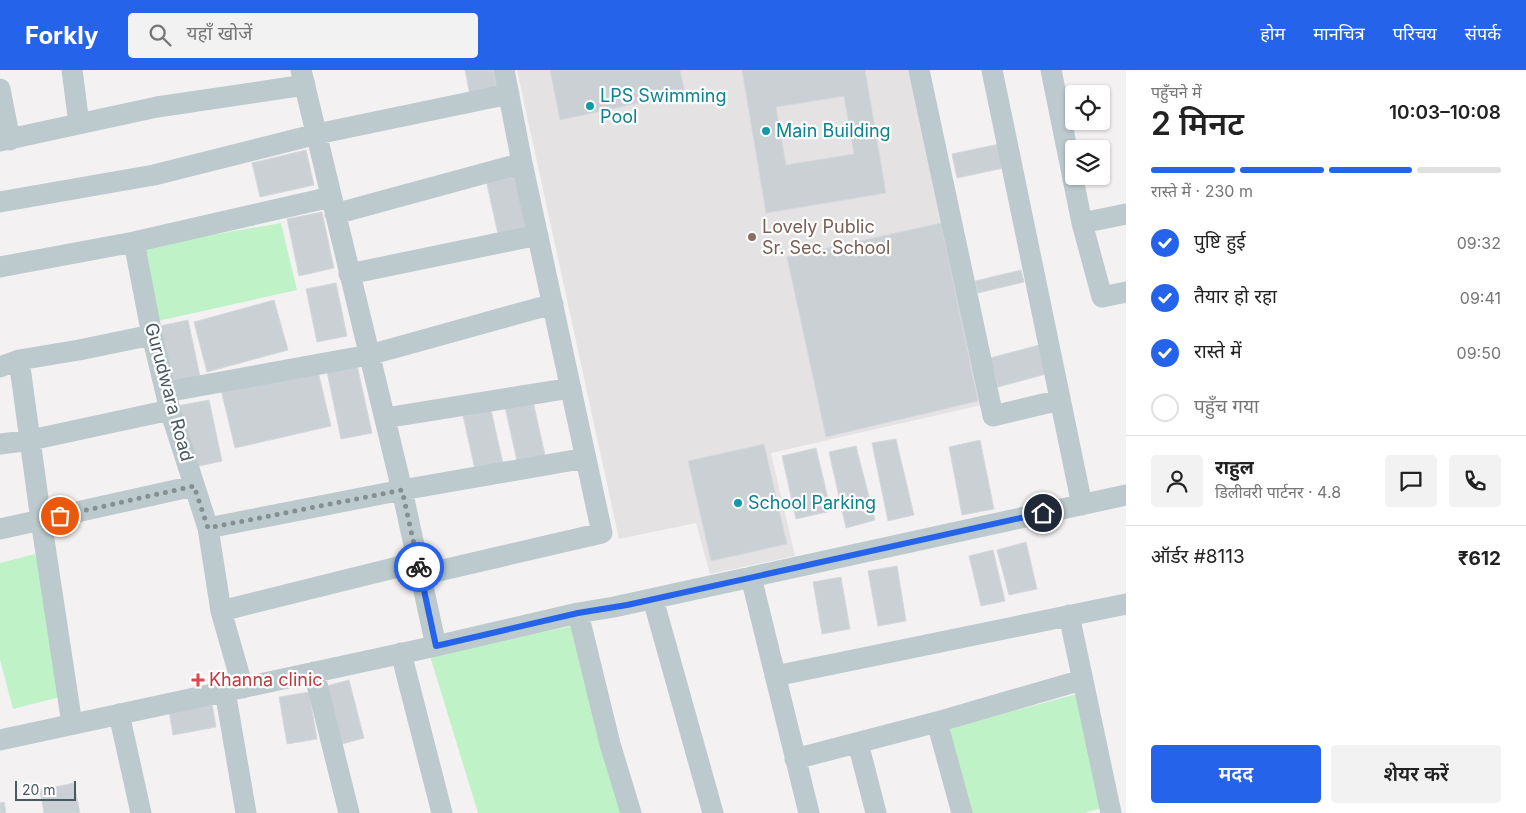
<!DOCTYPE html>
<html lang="hi">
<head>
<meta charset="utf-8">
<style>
	body { margin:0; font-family:Inter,"Noto Sans Devanagari",sans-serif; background:#f2f2f2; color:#222; height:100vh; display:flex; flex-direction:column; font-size:19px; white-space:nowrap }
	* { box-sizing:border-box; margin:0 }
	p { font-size:16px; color:#767676 }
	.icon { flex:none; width:28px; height:28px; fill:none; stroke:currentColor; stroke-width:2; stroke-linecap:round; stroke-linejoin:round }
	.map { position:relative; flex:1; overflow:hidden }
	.drawer { display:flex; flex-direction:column; background:#fff; width:400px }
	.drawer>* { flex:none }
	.buttons { position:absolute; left:1065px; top:15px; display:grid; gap:10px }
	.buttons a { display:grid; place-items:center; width:45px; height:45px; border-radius:5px; background:#fff; box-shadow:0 1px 4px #0004; font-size:25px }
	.scale { position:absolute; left:15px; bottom:12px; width:61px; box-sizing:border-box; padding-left:5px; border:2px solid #485a60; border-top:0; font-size:14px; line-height:18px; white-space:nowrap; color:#485a60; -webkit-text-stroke:4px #fff; paint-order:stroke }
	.pin { position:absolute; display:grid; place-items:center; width:42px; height:42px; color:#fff; margin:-21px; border:2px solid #fff; border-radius:50%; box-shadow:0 1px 5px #0007 }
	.courier { position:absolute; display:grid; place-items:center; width:50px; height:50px; margin:-25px; border:4px solid #2563eb; border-radius:50%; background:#fff; color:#222; box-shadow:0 1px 6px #0007 }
	.summary em { font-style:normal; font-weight:600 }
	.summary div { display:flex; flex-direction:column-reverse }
	.summary { display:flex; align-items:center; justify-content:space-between; height:85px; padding:0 25px }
	h1 { font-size:32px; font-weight:600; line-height:38px }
	.bar { display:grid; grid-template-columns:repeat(4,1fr); gap:8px 5px; align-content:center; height:60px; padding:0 25px }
	.bar i { height:6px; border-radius:4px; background:#e0e0e0 }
	.bar .active { background:#2563eb }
	.bar p { grid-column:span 4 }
	.line { display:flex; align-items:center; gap:12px; padding:0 25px; border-top:1px solid #e0e0e0 }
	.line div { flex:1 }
	.round { display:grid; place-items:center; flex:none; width:52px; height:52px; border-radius:5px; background:#f2f2f2 }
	ol { padding:0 25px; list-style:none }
	li { display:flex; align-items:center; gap:15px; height:55px }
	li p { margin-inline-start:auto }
	li .icon { padding:5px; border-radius:50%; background:#2563eb; color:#fff; stroke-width:4 }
	li:last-child { color:#767676 }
	li i { width:28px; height:28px; border:2px solid #e0e0e0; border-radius:50% }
	.action { display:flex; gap:10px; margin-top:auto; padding:10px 25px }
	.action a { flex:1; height:58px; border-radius:5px; background:#2563eb; color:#fff; font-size:20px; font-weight:600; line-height:58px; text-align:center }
	.action a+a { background:#f2f2f2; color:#222 }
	header { display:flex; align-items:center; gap:30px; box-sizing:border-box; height:70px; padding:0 25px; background:#2563eb; color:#fff }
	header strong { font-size:24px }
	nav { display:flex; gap:28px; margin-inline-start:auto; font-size:18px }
	.search { width:350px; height:45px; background:#f2f2f2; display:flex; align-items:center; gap:12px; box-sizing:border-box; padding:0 18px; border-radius:5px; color:#767676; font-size:19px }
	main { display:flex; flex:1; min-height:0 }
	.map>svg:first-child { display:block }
</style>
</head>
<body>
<header>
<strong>Forkly</strong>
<div class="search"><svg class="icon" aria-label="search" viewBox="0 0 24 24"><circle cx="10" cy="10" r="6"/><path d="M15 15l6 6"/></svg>यहाँ खोजें</div>
<nav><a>होम</a><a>मानचित्र</a><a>परिचय</a><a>संपर्क</a></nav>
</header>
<main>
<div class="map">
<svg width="1126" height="743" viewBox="0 0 1126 743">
	<rect width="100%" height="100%" fill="#f4f1f2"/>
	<path fill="#e5e2e4" d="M517,0H914L986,334L771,383L795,486L710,504L696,453L619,469Z"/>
	<path fill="#c0f2c8" d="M281,153L297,220L158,251L143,177Z
		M35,484L72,624L13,639L0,590V493Z
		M586,553L637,743H478L430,586Z
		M1077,624L1102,738L1084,743H969L944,657L987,648Z"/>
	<path fill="#cbd0d4" stroke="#d5d9dd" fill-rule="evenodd" d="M465,0H493L498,25L471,31Z
		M550,0H680L685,23L560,50Z
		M742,0H865L886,123L766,143ZM844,26L854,84L786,95L776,37Z
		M999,74L1004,98L957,108L952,84Z
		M306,80L314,115L260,127L252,93Z
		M518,103L531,166L500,173L486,110Z
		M322,142L334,198L299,206L287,149Z
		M941,153L978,331L826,367L787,187Z
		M1021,200L1024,212L978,223L975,211Z
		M336,213L347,266L317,272L306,219Z
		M274,230L288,280L207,302L194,252Z
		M188,250L201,311L173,318L160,256Z
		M1043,274L1050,303L998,317L990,288Z
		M357,295L372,363L341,369L327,302Z
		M317,297L331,356L235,378L221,320Z
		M532,327L545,385L517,391L504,333Z
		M209,330L222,391L190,398L177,336Z
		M491,340L504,398L476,404L463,346Z
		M896,369L914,445L888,451L872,373Z
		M980,370L994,439L962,445L949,377Z
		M764,374L787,474L711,491L688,391Z
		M856,376L875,450L846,458L829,382Z
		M816,378L831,441L796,449L782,386Z
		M1026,472L1037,519L1009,525L997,480Z
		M993,480L1005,531L981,536L969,486Z
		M897,496L906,551L878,556L868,501Z
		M841,507L850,559L822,564L813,512Z
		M349,610L364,668L335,676L319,618Z
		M309,622L317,669L287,674L279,627Z
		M212,633L216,657L173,665L169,641Z
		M74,713L80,743H44L40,720Z
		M4,732L6,743H0V733Z"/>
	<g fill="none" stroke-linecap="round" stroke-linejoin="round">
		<path stroke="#bccace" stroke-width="21" d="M72,0L79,54
			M301,0L402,420L436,576
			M919,0L993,346L1060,330
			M992,0L1082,435
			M1051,0L1082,153L1102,227L1126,222
			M0,19L10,70
			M0,71L157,37L305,15
			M0,132L154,105L317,64L509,24
			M335,144L522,93
			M1082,153L1126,144
			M134,172L152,265L170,340L208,458L221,541L243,618
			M0,197L134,172L331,127
			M349,204L538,165
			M19,290L41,450L72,654
			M0,297L19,290L79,280L152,265
			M166,322L369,285L553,234
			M385,348L571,318
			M0,374L31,370L170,340
			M208,458L402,420L586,388
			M0,459L194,416
			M421,505L602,463L522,93L504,0
			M751,507L809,743
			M653,529L713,743
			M221,541L418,492
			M578,543L610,674L631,743
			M1069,545L1111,743
			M401,583L442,743
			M314,602L349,743
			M775,606L1126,534
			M225,621L246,743
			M119,644L141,743
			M0,670L436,576L578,543L614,537L1126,425
			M858,673L876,743
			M795,689L937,652
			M962,743L937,652L1082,610"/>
	</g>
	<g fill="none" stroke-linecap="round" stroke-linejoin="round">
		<path stroke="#848f93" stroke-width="5" stroke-dasharray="0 9" d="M60,446L194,416L208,458L402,420L419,497"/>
		<path stroke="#2563eb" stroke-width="6" d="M419,497L436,576L578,543L627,535L1043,443"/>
	</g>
	<g fill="#0f9aa8" stroke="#fff" stroke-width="2">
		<circle cx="590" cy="36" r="5"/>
		<circle cx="766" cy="61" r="5"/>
		<circle cx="738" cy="433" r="5"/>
	</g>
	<circle fill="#8d6e63" stroke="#fff" stroke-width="2" cx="752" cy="167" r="5"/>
	<path fill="#e0444e" stroke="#fff" stroke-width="2" d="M195.5 602.5h5v5h5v5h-5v5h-5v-5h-5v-5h5z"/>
	<g text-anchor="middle" stroke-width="4.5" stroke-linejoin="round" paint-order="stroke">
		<g font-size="18" fill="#0d838f" stroke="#fff" text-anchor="start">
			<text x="600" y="32">LPS Swimming<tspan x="600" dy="21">Pool</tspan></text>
			<text x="776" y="67">Main Building</text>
			<text x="748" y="439">School Parking</text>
		</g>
		<g font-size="18" fill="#785e54" stroke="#fff" text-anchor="start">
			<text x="762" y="163">Lovely Public<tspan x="762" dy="21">Sr. Sec. School</tspan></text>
		</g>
		<g font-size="18" fill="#485a60" stroke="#fff">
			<text transform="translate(169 322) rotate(75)" y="6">Gurudwara Road</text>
		</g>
		<g font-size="18" fill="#be3a42" stroke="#fff" text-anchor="start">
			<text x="209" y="616">Khanna clinic</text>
		</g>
	</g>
</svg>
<div class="buttons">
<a><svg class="icon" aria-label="locate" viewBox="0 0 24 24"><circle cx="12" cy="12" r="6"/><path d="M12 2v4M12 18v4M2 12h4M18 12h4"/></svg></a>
<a><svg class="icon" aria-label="layers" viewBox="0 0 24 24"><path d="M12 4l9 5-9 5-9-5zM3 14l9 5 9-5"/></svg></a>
</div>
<div class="scale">20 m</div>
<div class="pin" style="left:60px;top:446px;background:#ea580c"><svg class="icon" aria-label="bag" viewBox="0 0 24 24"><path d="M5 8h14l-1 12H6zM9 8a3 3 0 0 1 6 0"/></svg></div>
<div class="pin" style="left:1043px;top:443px;background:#1f2937"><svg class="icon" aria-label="home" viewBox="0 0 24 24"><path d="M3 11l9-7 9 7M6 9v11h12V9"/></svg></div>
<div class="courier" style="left:419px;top:497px"><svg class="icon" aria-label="bike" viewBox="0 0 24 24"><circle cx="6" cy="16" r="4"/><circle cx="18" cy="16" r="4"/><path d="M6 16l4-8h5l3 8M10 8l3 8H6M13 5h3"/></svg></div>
</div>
<section class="drawer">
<div class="summary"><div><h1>2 मिनट</h1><p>पहुँचने में</p></div><em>10:03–10:08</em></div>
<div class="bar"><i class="active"></i><i class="active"></i><i class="active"></i><i></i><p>रास्ते में · 230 m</p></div>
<ol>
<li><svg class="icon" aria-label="check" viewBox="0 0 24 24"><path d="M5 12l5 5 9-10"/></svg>पुष्टि हुई<p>09:32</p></li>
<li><svg class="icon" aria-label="check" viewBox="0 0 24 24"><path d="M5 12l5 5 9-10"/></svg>तैयार हो रहा<p>09:41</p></li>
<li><svg class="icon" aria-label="check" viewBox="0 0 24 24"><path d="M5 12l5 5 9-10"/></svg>रास्ते में<p>09:50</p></li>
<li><i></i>पहुँच गया</li>
</ol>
<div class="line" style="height:90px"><a class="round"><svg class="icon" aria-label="person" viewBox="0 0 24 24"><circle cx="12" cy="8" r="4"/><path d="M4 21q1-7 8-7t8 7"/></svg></a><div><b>राहुल</b><p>डिलीवरी पार्टनर · 4.8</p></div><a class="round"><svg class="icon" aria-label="chat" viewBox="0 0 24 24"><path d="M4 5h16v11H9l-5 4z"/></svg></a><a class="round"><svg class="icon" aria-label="phone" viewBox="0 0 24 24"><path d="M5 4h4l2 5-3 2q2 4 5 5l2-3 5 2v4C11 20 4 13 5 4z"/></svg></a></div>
<div class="line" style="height:65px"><div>ऑर्डर #8113</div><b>₹612</b></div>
<div class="action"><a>मदद</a><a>शेयर करें</a></div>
</section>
</main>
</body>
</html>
